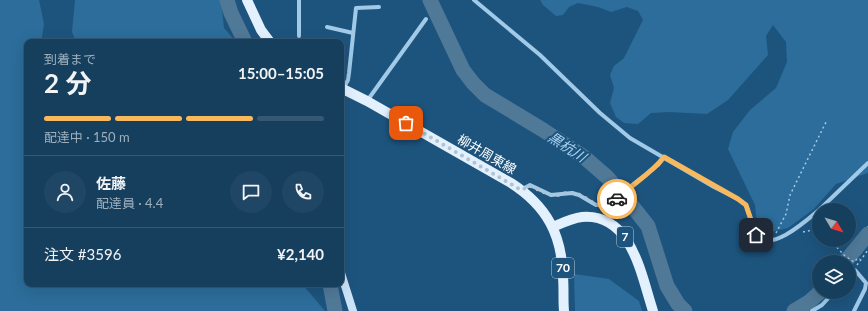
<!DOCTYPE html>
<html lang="ja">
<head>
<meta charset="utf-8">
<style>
	body { margin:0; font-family:Lato,"Noto Sans JP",sans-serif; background:#1f4664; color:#f1f3f6; height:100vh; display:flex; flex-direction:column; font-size:15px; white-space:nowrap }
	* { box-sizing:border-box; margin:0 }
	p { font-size:13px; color:#9eafbc }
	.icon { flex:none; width:22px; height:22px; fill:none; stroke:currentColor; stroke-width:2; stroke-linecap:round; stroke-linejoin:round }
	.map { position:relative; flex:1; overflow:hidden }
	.sheet { position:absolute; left:24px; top:39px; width:320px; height:248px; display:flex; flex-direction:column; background:#163f5e; border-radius:8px; box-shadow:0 4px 16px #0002,0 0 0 1px #355873 }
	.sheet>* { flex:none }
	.needle { width:26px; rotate:128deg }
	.buttons { position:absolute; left:812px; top:203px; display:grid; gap:8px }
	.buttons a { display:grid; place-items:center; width:44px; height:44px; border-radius:50%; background:#163f5e; box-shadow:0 4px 16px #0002,0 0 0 1px #355873; font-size:20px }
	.pin { position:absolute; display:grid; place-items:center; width:34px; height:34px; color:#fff; margin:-17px; border-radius:8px; box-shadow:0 2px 6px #0006 }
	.courier { position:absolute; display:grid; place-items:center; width:40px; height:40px; margin:-20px; border:3px solid #f8b85e; border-radius:50%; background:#fff; color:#222; box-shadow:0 1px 5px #0007 }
	.overview em { font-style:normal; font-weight:700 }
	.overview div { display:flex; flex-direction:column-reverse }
	.overview { display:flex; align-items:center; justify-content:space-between; height:68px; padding:0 20px }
	h1 { font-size:26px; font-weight:700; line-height:30px }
	.bar { display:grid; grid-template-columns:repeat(4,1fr); gap:6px 4px; align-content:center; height:48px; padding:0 20px }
	.bar i { height:5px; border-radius:3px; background:#355873 }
	.bar .active { background:#f8b85e }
	.bar p { grid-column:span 4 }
	.line { display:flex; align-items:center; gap:10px; padding:0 20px; border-top:1px solid #355873 }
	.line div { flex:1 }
	.round { display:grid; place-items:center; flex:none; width:42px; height:42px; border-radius:21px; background:#1f4664 }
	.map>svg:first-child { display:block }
</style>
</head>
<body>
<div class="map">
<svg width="868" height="311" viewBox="0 0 868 311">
	<rect width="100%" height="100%" fill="#1d547e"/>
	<path fill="#2c6d9b" d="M0,0H39L44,24L42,37L44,42H27V284H302L325,311H0Z
		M75,0H221L224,28L236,42H76L72,32Z
		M540,0H868V173L836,184L814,209L788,228L767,233L757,224L755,205L728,149L733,132L750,110L776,88L787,62L786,42L773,25L766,36L768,55L728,100L707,114L669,112L651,113L638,124L624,123L616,117L610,103L614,88L610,75L614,66L624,58L643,20L638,11L627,7L611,12L598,7L578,3L569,7L563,15L556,16L543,5Z
		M574,274L609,279L639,301L642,311H575Z"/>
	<path fill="#507998" stroke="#93c7ea" d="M868,226V238L853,260L846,254Z"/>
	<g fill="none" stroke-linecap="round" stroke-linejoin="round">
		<path stroke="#507998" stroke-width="15" d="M227,0L231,13L245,42
			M430,0L463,70L473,83L485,95L543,130L584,157L607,177L629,202L648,226L667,286L678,304L685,311
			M845,262L868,234
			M330,284L335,311
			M794,311L809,302L820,292"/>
		<path stroke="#a0cae8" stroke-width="1.5" stroke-dasharray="2 3" stroke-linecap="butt" d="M803,232L812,230L819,231
			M776,233L786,214L790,195L827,120
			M830,240L845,256L854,262L858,258L860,259
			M857,265L868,250"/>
		<path stroke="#a0cae8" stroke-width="4" d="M299,0V36
			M474,0L540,55L600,113L630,138L714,187L738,199L746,205L756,235C770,254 807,220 819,210
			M327,27L353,33
			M343,89L348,80L349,73L356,8L379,7
			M367,101L426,19
			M521,190L530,185L551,195L572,193L579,195L596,205H610L626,190L658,165L664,157
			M819,210L868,163
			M849,275L855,270L866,283L865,289L854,311
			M812,311L822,305L834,292"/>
		<path stroke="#cbe3f6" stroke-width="8" d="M341,273L353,311"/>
		<path stroke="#e3f1fe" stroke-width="10" d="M247,0L261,30L270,42
			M341,88L367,101L511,183C547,206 562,235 563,277C564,289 563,300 564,311
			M553,227C562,223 572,218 582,217C632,213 641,275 653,311"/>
	</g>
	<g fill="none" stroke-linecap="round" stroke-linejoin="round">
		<path stroke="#b0c3d2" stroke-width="4" stroke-dasharray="0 7.2" d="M406,123L521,190L530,186C537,188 545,194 553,195C559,196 565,192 572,193C591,195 597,217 617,199"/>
		<path stroke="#f8b85e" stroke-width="5" d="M617,199C632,184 651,174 664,157L738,199L746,205L756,235"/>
	</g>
	<g text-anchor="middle" stroke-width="4" stroke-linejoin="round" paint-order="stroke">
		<g fill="#1d547e" stroke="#bbccd8" stroke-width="1">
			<rect x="617" y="227" width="16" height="20" rx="3"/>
			<rect x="552" y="258" width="22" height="20" rx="3"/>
		</g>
		<g font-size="12" font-weight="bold" fill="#fff">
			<text x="625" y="241">7</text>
			<text x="563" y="272">70</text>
		</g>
		<g font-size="13" fill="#fff" stroke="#1d547e">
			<text transform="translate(487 154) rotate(30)" y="5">柳井周東線</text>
		</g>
		<g font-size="14" font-style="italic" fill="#abd4f0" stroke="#1d547e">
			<text transform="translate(567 147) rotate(33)" y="5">黒杭川</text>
		</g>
	</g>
</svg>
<div class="buttons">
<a><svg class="needle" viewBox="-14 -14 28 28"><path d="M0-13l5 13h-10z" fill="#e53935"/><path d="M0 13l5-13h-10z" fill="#9eafbc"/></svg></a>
<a><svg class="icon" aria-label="layers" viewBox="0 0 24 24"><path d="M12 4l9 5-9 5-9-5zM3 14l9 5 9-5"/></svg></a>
</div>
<div class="pin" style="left:406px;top:123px;background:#ea580c"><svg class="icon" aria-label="bag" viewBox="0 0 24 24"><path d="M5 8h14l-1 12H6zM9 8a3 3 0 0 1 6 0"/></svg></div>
<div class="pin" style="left:756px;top:235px;background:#1f2937"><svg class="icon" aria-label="home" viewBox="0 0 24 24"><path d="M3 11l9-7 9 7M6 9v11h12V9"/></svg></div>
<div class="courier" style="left:617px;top:199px"><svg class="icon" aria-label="car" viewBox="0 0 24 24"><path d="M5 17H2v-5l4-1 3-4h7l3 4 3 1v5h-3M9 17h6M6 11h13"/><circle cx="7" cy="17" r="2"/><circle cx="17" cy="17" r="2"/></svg></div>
<section class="sheet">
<div class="overview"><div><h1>2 分</h1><p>到着まで</p></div><em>15:00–15:05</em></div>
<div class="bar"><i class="active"></i><i class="active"></i><i class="active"></i><i></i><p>配達中 · 150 m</p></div>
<div class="line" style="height:72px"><a class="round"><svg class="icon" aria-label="person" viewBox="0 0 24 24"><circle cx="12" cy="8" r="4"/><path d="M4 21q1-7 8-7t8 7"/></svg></a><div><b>佐藤</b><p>配達員 · 4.4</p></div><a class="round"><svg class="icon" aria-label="chat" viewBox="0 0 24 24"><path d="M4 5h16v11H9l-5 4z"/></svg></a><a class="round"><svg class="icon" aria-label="phone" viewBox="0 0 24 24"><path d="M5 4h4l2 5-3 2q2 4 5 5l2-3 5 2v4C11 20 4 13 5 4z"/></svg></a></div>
<div class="line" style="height:52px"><div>注文 #3596</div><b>¥2,140</b></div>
</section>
</div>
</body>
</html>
